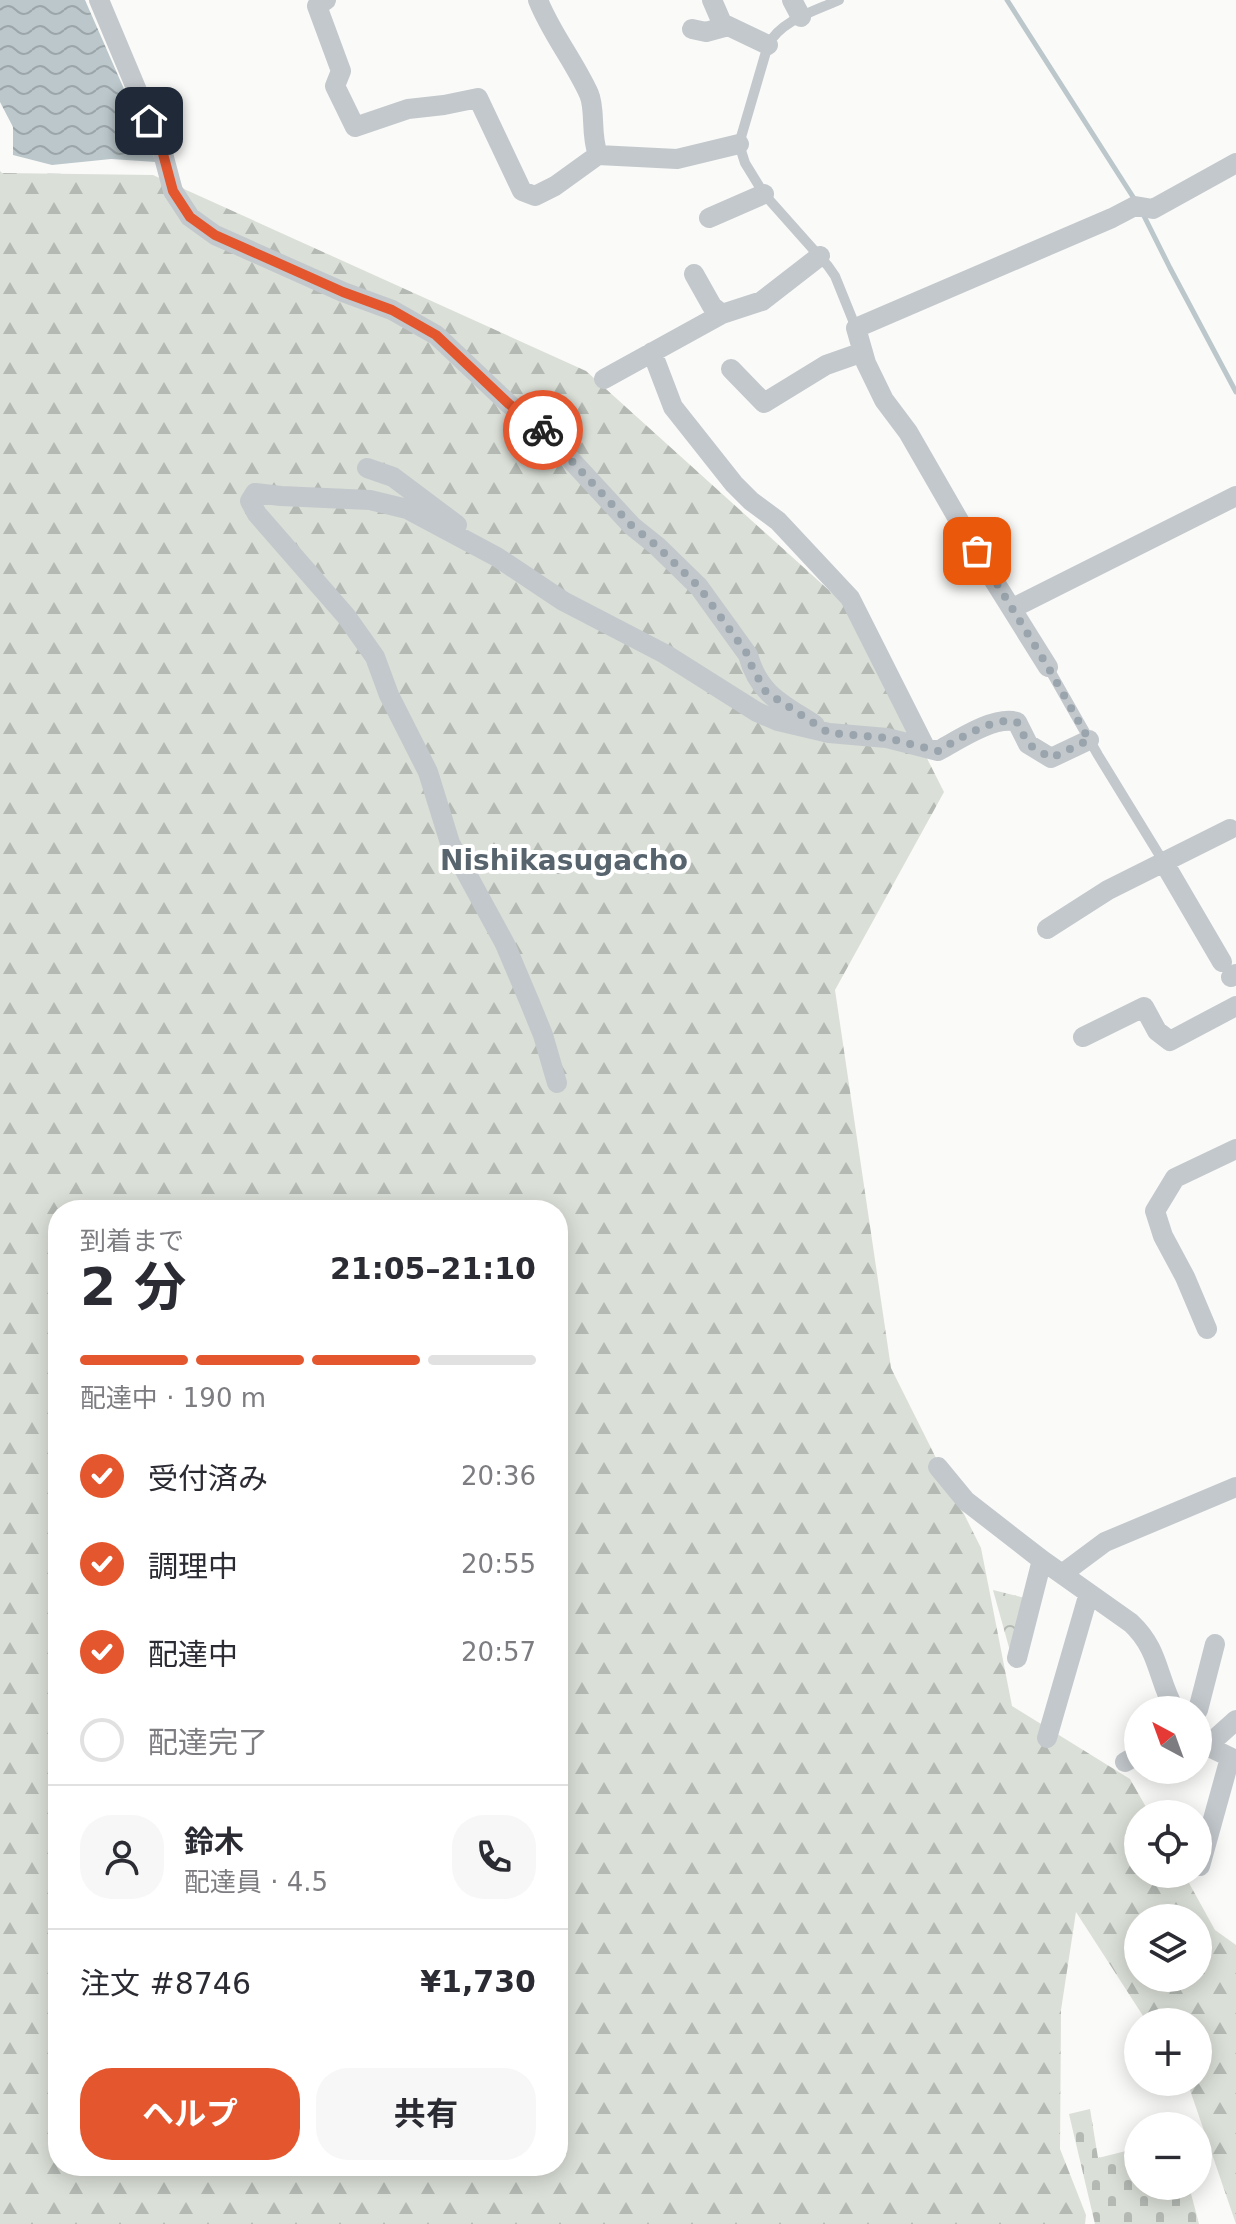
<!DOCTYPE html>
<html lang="ja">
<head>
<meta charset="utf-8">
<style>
	body { margin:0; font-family:"DejaVu Sans","Noto Sans JP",sans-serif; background:#f7f7f7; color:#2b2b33; height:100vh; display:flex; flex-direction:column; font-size:30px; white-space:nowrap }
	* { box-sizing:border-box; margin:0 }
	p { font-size:26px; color:#7c7c81 }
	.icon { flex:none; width:44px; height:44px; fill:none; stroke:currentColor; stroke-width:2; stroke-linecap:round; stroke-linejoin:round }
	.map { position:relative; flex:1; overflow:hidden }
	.sheet { position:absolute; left:48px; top:1200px; width:520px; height:976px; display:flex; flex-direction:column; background:#fff; border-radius:32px; box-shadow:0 4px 20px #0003 }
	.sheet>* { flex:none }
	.needle { width:52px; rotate:319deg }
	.fabs { position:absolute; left:1124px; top:1696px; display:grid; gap:16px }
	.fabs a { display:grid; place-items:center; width:88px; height:88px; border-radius:50%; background:#fff; box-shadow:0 4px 20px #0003; font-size:40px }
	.pin { position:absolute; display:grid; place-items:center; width:68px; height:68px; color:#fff; margin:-34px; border-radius:16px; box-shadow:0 4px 12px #0006 }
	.courier { position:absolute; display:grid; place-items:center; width:80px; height:80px; margin:-40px; border:6px solid #e4572e; border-radius:50%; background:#fff; color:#222; box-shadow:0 2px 10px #0007 }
	.summary em { font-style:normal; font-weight:700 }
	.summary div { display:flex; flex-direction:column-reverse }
	.summary { display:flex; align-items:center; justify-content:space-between; height:136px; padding:0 32px }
	h1 { font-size:52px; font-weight:700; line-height:60px }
	.bar { display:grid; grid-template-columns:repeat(4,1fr); gap:12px 8px; align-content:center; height:96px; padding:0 32px }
	.bar i { height:10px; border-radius:6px; background:#e1e1e2 }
	.bar .on { background:#e4572e }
	.bar p { grid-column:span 4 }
	.line { display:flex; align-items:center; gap:20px; padding:0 32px; border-top:2px solid #e1e1e2 }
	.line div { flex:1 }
	.round { display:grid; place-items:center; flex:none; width:84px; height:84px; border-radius:32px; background:#f7f7f7 }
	ol { padding:0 32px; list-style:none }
	li { display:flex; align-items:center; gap:24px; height:88px }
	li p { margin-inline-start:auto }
	li .icon { padding:8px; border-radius:50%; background:#e4572e; color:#fff; stroke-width:4 }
	li:last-child { color:#7c7c81 }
	li i { width:44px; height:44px; border:4px solid #e1e1e2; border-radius:50% }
	.cta { display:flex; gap:16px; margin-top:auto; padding:16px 32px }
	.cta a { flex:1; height:92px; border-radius:32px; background:#e4572e; color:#fff; font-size:32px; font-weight:700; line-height:92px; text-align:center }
	.cta a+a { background:#f7f7f7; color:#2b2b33 }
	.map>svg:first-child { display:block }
</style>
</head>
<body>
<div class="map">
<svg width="1236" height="2224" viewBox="0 0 1236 2224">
	<defs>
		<pattern id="forest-firs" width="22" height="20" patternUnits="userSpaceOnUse" patternTransform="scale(2)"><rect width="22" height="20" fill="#dadfd7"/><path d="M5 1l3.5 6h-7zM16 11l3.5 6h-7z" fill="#b4b9b4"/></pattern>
		<pattern id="cemetery-stones" width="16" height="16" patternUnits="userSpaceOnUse" patternTransform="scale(2)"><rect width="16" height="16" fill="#dadfd7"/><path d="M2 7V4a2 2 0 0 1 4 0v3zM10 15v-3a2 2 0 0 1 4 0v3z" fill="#b4b9b4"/></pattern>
		<pattern id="park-crowns" width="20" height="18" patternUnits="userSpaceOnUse" patternTransform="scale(2)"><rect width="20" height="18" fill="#dadfd7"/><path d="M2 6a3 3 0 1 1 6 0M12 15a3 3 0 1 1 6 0" fill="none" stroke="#b4b9b4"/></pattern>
		<pattern id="water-waves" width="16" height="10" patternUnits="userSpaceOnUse" patternTransform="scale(2)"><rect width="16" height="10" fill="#bbc7cb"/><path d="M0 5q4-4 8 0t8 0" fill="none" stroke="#9ca6aa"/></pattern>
	</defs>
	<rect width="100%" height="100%" fill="#fafaf8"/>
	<path fill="url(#forest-firs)" fill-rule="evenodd" d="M0,171L2,173L153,175L586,371L853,612L944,792L835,990L891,1368L981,1548L1012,1706L1130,1779L1150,1814H1138V1874H1184L1215,1930L1236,1945V2224L1190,2090L1185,2082H1198V2022H1147L1076,1912L1061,2010L1060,2149L1086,2215L1085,2224H0ZM58,1210H558V2166H58ZM1138,1918H1198V1978H1138Z"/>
	<path fill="url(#cemetery-stones)" d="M1090,2109L1098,2158L1138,2148V2186H1189L1199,2224H1095L1069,2114Z"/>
	<path fill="url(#park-crowns)" d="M993,1590L1025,1598L1010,1651Z"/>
	<path fill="url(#water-waves)" d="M0,0H85L156,162L111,159L52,165L13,155V127L0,102Z"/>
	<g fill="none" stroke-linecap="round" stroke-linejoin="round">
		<path stroke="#bbc7cb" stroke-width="5" d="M1007,0L1135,200
			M1142,212L1170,268L1236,392"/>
		<path stroke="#c3c8cc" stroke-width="10" d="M839,0C815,11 781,20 768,45L739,144L745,163L764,194L828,266L835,276L856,328
			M1048,667L1098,755L1163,861"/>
		<path stroke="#c3c8cc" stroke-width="20" d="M99,0L162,150L173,191L190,217L215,235L343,292L392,310L436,335L509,404L547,434L632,526L657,546L699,587L748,655C759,695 783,704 815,725
			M326,0L317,6L341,71L335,86L355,127L408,109L444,105L478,98L522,191L535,196L555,186L598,155L677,159L739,144
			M538,0C551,33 574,61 589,94C596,110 590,134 598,155
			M712,0L722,23L768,45
			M792,0L801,17
			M692,29L706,32L728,26
			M709,218L764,194
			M694,274L712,306L722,314L762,301L820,256
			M652,352L673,407L734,484L751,501L778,521L850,598L925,747
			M731,369L764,403L826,365L863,352
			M604,379L722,314
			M367,468L393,477L457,525
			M1013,608L1236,496
			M1048,667L988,571L908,432L884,400L866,363L856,328L1112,218L1135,206L1153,209L1236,163
			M1163,861L1222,962
			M1047,929L1108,890L1230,829
			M1231,977L1236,974
			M1083,1037L1144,1007L1157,1031L1170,1041L1236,1006
			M557,1083L543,1035L530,1003L505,944L450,843L428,772L389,695L375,657L346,616L257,514L250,501L255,493L281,496L370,500L407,509L497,557L563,601L665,654L757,712L778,721L829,733L887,738L938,751C958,740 995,715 1017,722L1028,744L1051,758L1089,740
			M1207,1329L1185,1277L1163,1236L1155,1211L1175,1178L1236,1149
			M938,1467L966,1501L1042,1560L1131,1623C1160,1650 1157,1679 1175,1710
			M1062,1574L1105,1542L1236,1487
			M1017,1658L1042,1560
			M1198,1710L1215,1644
			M1047,1738L1089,1593
			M1198,1738L1207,1746L1236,1760
			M1207,1746L1236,1720
			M1125,1762L1138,1755
			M1200,1866L1230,1758"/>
	</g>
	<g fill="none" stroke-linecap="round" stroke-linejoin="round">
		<path stroke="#99a4ac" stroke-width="8" stroke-dasharray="0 14.4" d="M543,430L632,526L657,546L699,587L748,655L752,667L766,692L829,733L887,738L938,751C957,740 996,715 1017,722L1028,744L1051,758L1089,740L1048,667L977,551"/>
		<path stroke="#e4572e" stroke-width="10" d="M149,121L162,150L173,191L190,217L215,235L343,292L392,310L436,335L509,404L543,430"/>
	</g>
	<g text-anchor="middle" stroke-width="8" stroke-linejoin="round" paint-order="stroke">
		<g font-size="28" font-weight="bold" fill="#57646e" stroke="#fff">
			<text x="564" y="870">Nishikasugacho</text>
		</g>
	</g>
</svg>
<div class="fabs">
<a><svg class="needle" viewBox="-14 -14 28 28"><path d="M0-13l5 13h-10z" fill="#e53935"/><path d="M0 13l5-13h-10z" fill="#7c7c81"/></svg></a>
<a><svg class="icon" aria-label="locate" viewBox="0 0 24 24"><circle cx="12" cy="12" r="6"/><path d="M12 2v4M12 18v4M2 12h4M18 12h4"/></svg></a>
<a><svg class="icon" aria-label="layers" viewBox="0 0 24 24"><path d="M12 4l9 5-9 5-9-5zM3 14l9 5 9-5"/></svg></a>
<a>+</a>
<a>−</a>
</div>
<div class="pin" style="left:977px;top:551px;background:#ea580c"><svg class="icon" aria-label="bag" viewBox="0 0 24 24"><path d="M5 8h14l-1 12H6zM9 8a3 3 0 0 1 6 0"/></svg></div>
<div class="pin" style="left:149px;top:121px;background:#1f2937"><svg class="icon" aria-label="home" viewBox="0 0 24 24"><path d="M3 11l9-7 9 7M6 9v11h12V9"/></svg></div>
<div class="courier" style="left:543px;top:430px"><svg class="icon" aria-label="bike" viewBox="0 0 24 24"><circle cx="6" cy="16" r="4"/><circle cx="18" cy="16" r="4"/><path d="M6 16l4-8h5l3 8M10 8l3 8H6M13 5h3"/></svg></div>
<section class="sheet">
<div class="summary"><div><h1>2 分</h1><p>到着まで</p></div><em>21:05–21:10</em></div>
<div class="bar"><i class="on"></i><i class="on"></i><i class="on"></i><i></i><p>配達中 · 190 m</p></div>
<ol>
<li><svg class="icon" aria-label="check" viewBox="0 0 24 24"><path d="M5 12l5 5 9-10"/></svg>受付済み<p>20:36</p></li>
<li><svg class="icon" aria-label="check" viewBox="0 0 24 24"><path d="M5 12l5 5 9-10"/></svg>調理中<p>20:55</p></li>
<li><svg class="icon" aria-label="check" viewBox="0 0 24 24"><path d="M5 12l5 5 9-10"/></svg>配達中<p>20:57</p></li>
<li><i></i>配達完了</li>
</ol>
<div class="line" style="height:144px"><a class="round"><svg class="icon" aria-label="person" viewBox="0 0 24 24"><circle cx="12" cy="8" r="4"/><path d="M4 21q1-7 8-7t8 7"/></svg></a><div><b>鈴木</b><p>配達員 · 4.5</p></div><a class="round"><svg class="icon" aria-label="phone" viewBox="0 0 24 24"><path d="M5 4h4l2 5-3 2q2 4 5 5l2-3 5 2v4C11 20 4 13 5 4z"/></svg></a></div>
<div class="line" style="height:104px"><div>注文 #8746</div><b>¥1,730</b></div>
<div class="cta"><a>ヘルプ</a><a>共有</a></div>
</section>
</div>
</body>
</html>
